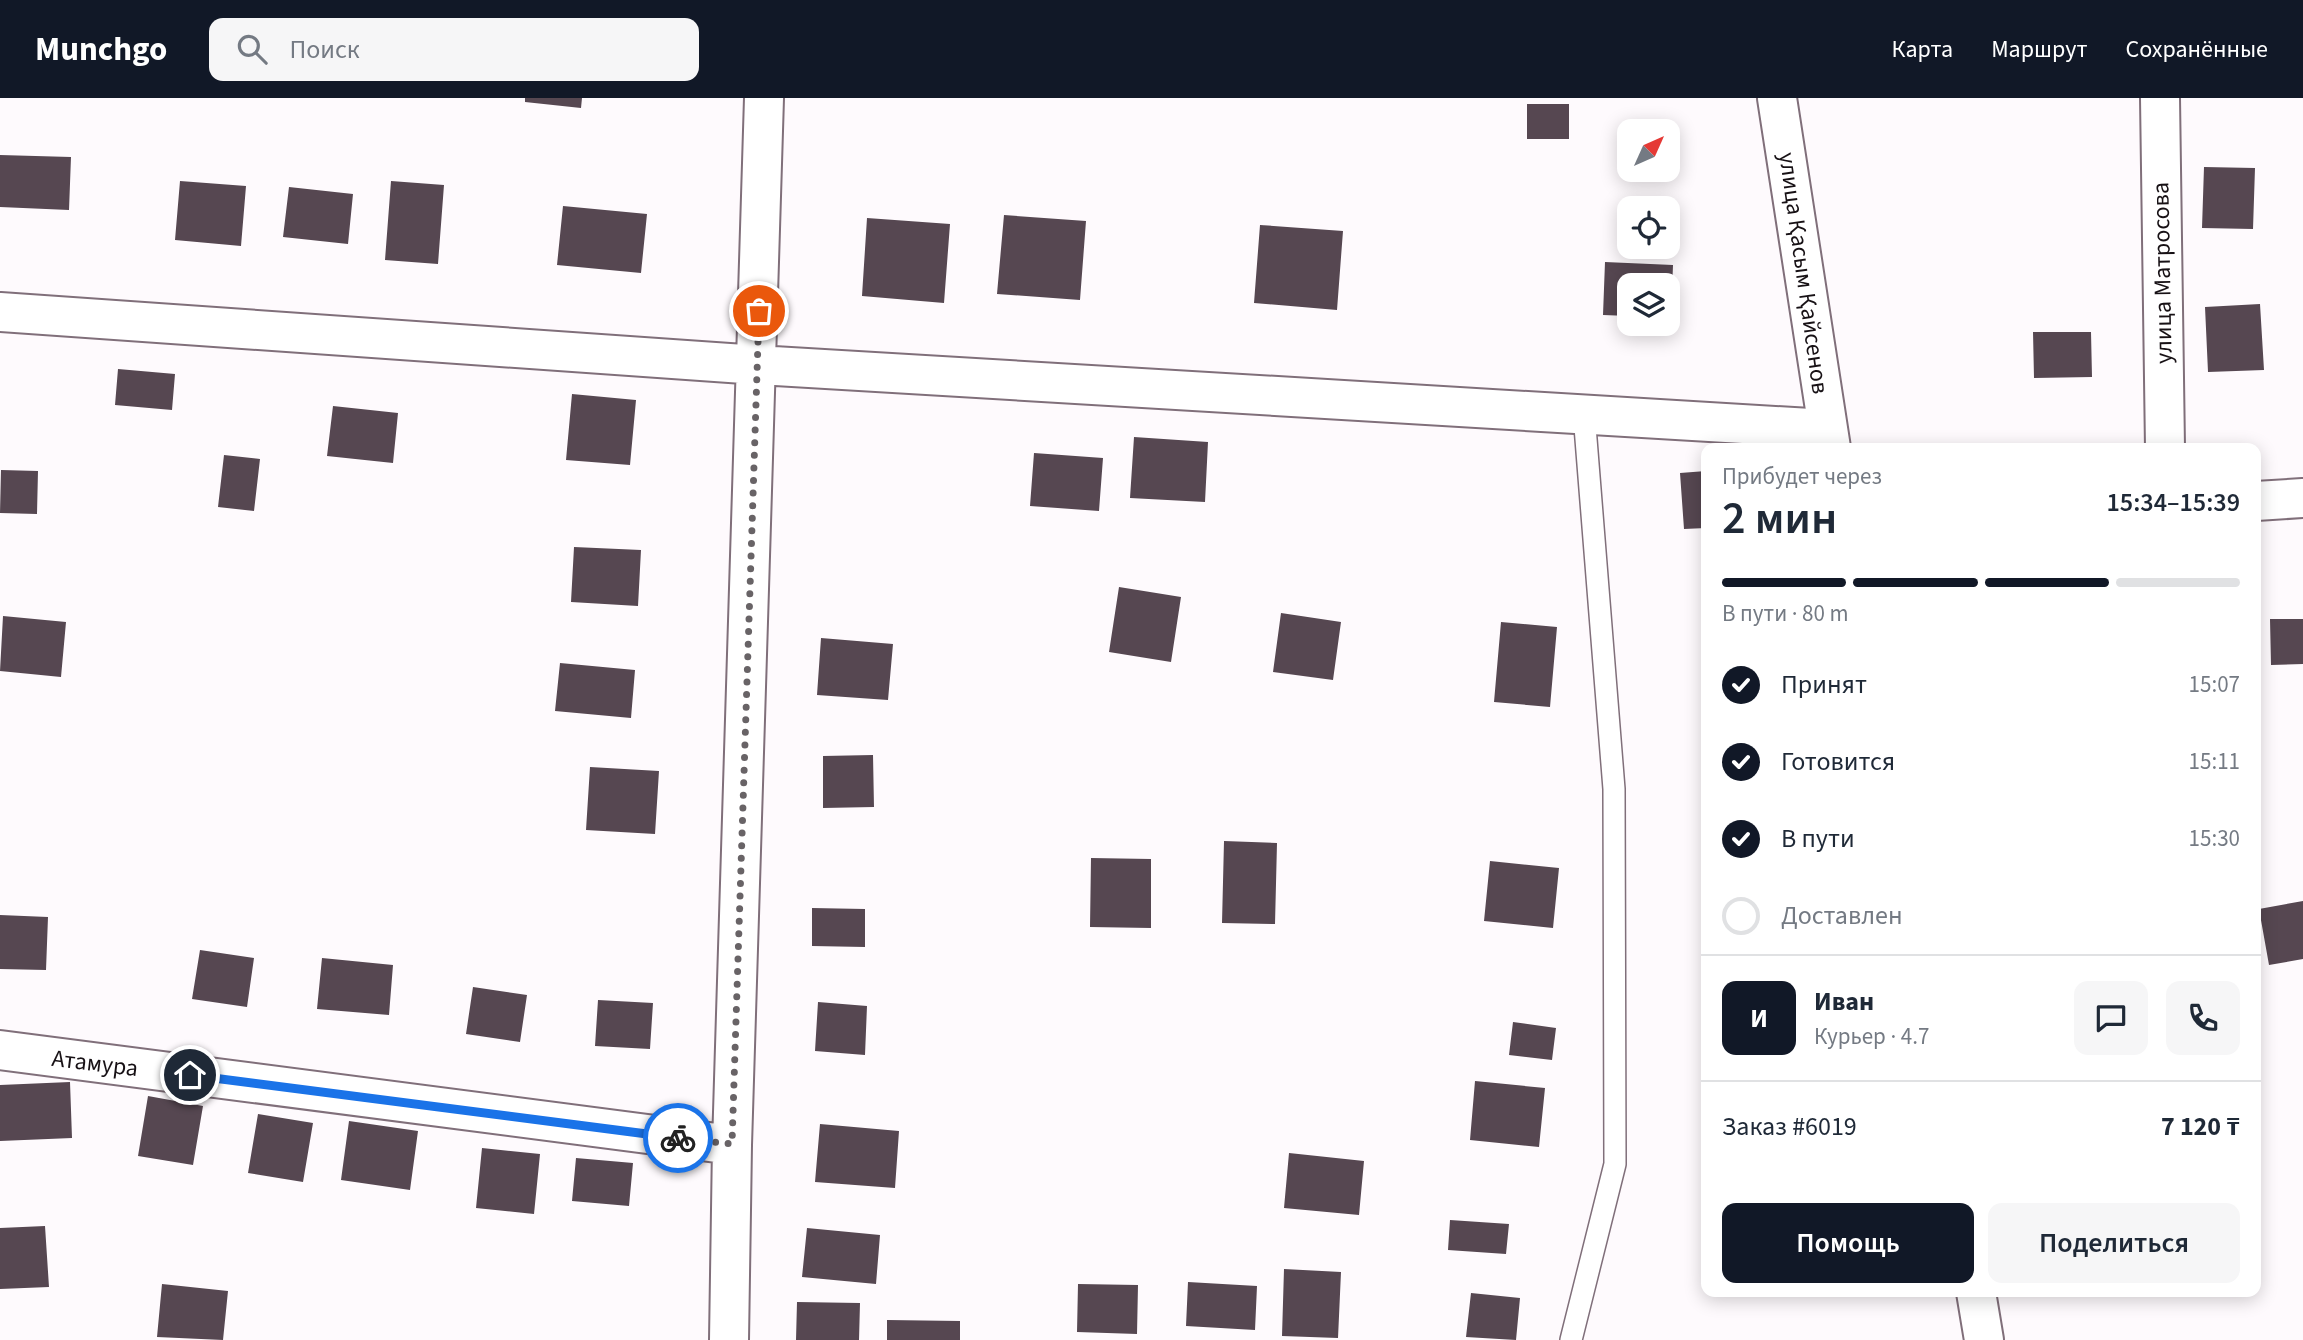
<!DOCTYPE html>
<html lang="ru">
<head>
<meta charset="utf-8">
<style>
	body { margin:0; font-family:"Source Sans 3",sans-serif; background:#f6f6f7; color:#1f2937; height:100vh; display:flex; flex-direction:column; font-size:26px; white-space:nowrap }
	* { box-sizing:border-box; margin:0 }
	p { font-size:23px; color:#747a83 }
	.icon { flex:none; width:38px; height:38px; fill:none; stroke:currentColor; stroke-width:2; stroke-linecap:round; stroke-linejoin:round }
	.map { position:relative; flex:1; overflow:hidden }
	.details { position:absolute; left:1701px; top:345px; width:560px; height:854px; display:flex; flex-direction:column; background:#fff; border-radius:14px; box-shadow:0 4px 18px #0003 }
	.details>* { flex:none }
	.needle { width:46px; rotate:45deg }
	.controls { position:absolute; left:1617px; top:21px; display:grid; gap:14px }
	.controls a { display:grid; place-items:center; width:63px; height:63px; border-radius:14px; background:#fff; box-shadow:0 4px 18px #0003; font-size:35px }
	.pin { position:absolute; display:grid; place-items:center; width:60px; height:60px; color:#fff; margin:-30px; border:4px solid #fff; border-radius:50%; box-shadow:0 2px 7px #0007 }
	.courier { position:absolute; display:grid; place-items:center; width:70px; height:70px; margin:-35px; border:5px solid #1a73e8; border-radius:50%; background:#fff; color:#222; box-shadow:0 2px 9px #0007 }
	.overview em { font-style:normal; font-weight:600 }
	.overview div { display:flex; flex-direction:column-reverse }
	.overview { display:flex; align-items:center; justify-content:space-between; height:119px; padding:0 21px }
	h1 { font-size:46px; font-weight:600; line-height:52px }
	.bar { display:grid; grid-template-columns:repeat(4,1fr); gap:10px 7px; align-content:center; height:84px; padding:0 21px }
	.bar i { height:9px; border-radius:5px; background:#e0e1e3 }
	.bar .current { background:#111827 }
	.bar p { grid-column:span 4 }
	.line { display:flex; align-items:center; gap:18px; padding:0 21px; border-top:2px solid #e0e1e3 }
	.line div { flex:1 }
	.round { display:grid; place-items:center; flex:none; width:74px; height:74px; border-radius:14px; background:#f6f6f7 }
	ol { padding:0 21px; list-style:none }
	li { display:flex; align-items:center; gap:21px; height:77px }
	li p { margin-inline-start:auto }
	li .icon { padding:7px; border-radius:50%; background:#111827; color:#fff; stroke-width:4 }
	li:last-child { color:#747a83 }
	li i { width:38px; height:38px; border:4px solid #e0e1e3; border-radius:50% }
	.primary-button { display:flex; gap:14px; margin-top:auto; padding:14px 21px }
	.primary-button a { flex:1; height:80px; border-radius:14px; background:#111827; color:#fff; font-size:28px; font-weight:600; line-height:80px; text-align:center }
	.primary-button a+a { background:#f6f6f7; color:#1f2937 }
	header { display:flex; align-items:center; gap:42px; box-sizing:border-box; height:98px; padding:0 35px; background:#111827; color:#fff }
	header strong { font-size:33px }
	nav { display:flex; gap:38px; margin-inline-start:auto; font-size:24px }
	.search { width:490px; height:63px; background:#f6f6f7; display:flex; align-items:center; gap:18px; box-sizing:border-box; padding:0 24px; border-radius:14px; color:#747a83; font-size:26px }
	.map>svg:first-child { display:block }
</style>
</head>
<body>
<header>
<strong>Munchgo</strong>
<div class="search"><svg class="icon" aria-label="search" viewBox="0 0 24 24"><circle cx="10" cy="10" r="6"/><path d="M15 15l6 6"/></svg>Поиск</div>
<nav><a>Карта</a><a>Маршрут</a><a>Сохранённые</a></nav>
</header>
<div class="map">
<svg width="2303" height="1242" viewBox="0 0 2303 1242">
	<rect width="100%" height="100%" fill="#fefafd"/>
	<path fill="#564751" d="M525,0H582L581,10L525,4Z
		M1527,6H1569V41H1527Z
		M0,57L71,59L69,112L0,109Z
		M2204,69L2255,70L2253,131L2202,130Z
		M180,83L246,88L241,148L175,142Z
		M391,83L444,87L438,166L385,162Z
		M289,89L353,96L348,146L283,139Z
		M563,108L647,116L641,175L557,167Z
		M1004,117L1086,123L1080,202L997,196Z
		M867,120L950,126L944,205L862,198Z
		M1260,127L1343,133L1337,212L1254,205Z
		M1605,164L1673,167L1671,219H1668V187H1629V218L1603,217Z
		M2260,206L2264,272L2208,274L2205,209Z
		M2033,234H2091L2092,279L2034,280Z
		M118,271L175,276L172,312L115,307Z
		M572,296L636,302L630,367L566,362Z
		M333,308L398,315L393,365L327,358Z
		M1134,339L1208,344L1205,404L1130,400Z
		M1034,355L1103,360L1099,413L1030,408Z
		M224,357L260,361L254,413L218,409Z
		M1,372L38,373L37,416L0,415Z
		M1706,373V430L1684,431L1680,375Z
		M574,449L641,452L638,508L571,504Z
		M1119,489L1181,499L1171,564L1109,554Z
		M1281,515L1341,524L1333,582L1273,574Z
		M3,518L66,524L61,579L0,573Z
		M2270,521H2303V566L2271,567Z
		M1501,524L1557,529L1550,609L1494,604Z
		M821,540L893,546L888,602L817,597Z
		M560,565L635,572L631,620L555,613Z
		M873,657L874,709L823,710V658Z
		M590,669L659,673L655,736L586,732Z
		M1224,743L1277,745L1275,826L1222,825Z
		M1091,760L1151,761V830L1090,829Z
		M1490,763L1559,770L1553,830L1484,823Z
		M2303,803V861L2269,867L2259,811Z
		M812,810L865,811V849L812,848Z
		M0,817L48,819L46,872L0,871Z
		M200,852L254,860L247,909L192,901Z
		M322,860L393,867L389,917L317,911Z
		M473,889L527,897L520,944L466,936Z
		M598,902L653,905L650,951L595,948Z
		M818,904L867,908L865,957L815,953Z
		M1513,924L1556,930L1552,962L1509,957Z
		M1475,983L1545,990L1539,1049L1470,1042Z
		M70,984L72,1040L0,1043V987Z
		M148,998L203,1008L193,1067L138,1058Z
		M258,1016L313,1025L303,1084L248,1075Z
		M349,1023L418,1033L410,1092L341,1082Z
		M820,1026L899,1033L895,1090L815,1084Z
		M482,1050L540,1056L534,1116L476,1110Z
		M1289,1055L1364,1063L1359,1117L1284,1110Z
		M576,1060L633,1065L629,1108L572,1103Z
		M1450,1122L1509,1126L1506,1156L1448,1152Z
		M45,1128L49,1189L0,1191V1130Z
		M807,1130L880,1137L876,1186L802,1179Z
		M1284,1171L1341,1174L1338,1240L1282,1238Z
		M1188,1184L1257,1188L1255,1232L1186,1228Z
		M162,1186L228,1193L223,1242L157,1239Z
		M1078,1186L1138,1187L1137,1236L1077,1234Z
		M1471,1195L1520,1200L1516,1242L1466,1239Z
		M797,1204L860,1205L859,1242H796Z
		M887,1222L960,1223V1242H887Z"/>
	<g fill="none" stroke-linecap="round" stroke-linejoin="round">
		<defs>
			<path id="lane" d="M1571,1242L1615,1066L1614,691L1584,316"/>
			<path id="street" d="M2160,0L2165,350
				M0,214L758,267L1827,331
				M2256,403L2303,400
				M0,952L732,1047
				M729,1242L732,1047L764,0"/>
			<path id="secondary" d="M1777,0L1831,350
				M1976,1194L1984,1242"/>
		</defs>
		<use href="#lane" stroke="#806f7a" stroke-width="24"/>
		<use href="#street" stroke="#806f7a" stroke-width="42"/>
		<use href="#secondary" stroke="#806f7a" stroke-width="42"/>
		<use href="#lane" stroke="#fff" stroke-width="21"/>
		<use href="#street" stroke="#fff" stroke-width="38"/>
		<use href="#secondary" stroke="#fff" stroke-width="38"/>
	</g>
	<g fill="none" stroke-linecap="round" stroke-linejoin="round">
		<path stroke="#686366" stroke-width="7" stroke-dasharray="0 12.6" d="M678,1040L732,1046L759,213"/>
		<path stroke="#1a73e8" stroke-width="9" d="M190,977L678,1040"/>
	</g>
	<g text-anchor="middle" stroke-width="7" stroke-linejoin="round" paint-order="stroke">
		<g font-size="24" fill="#171115" stroke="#fff">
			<text transform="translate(1804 175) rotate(82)" y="8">улица Қасым Қайсенов</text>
			<text transform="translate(2162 175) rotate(-91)" y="8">улица Матросова</text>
			<text transform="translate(95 965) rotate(7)" y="8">Атамура</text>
		</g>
	</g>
</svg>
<div class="controls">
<a><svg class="needle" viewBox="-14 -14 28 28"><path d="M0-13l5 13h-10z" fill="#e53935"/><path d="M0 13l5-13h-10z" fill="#747a83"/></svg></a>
<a><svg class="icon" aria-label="locate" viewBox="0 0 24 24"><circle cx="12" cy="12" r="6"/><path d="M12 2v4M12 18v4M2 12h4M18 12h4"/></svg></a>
<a><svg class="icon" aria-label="layers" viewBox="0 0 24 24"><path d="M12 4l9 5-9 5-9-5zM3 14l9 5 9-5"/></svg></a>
</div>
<div class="pin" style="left:759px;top:213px;background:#ea580c"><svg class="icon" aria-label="bag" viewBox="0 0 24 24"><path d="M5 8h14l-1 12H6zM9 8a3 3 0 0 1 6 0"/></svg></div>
<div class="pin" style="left:190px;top:977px;background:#1f2937"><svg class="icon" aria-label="home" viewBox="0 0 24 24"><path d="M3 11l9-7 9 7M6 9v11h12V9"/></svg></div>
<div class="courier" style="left:678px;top:1040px"><svg class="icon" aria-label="bike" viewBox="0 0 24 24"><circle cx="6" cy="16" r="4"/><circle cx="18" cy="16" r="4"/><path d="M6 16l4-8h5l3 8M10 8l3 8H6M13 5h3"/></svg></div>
<section class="details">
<div class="overview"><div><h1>2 мин</h1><p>Прибудет через</p></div><em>15:34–15:39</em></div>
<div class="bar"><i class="current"></i><i class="current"></i><i class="current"></i><i></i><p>В пути · 80 m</p></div>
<ol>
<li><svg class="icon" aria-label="check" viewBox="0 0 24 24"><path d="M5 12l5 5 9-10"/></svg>Принят<p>15:07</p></li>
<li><svg class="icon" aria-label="check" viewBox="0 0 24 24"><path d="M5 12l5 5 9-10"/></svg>Готовится<p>15:11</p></li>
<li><svg class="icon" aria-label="check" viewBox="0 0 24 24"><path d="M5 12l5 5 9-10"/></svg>В пути<p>15:30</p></li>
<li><i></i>Доставлен</li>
</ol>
<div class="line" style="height:126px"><b class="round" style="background:#111827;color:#fff">И</b><div><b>Иван</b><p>Курьер · 4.7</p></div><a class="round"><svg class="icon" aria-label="chat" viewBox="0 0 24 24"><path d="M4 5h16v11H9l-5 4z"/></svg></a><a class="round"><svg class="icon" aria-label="phone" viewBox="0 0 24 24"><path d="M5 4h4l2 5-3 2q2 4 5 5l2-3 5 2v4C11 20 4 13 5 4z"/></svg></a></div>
<div class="line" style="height:91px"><div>Заказ #6019</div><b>7 120 ₸</b></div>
<div class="primary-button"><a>Помощь</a><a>Поделиться</a></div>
</section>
</div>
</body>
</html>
